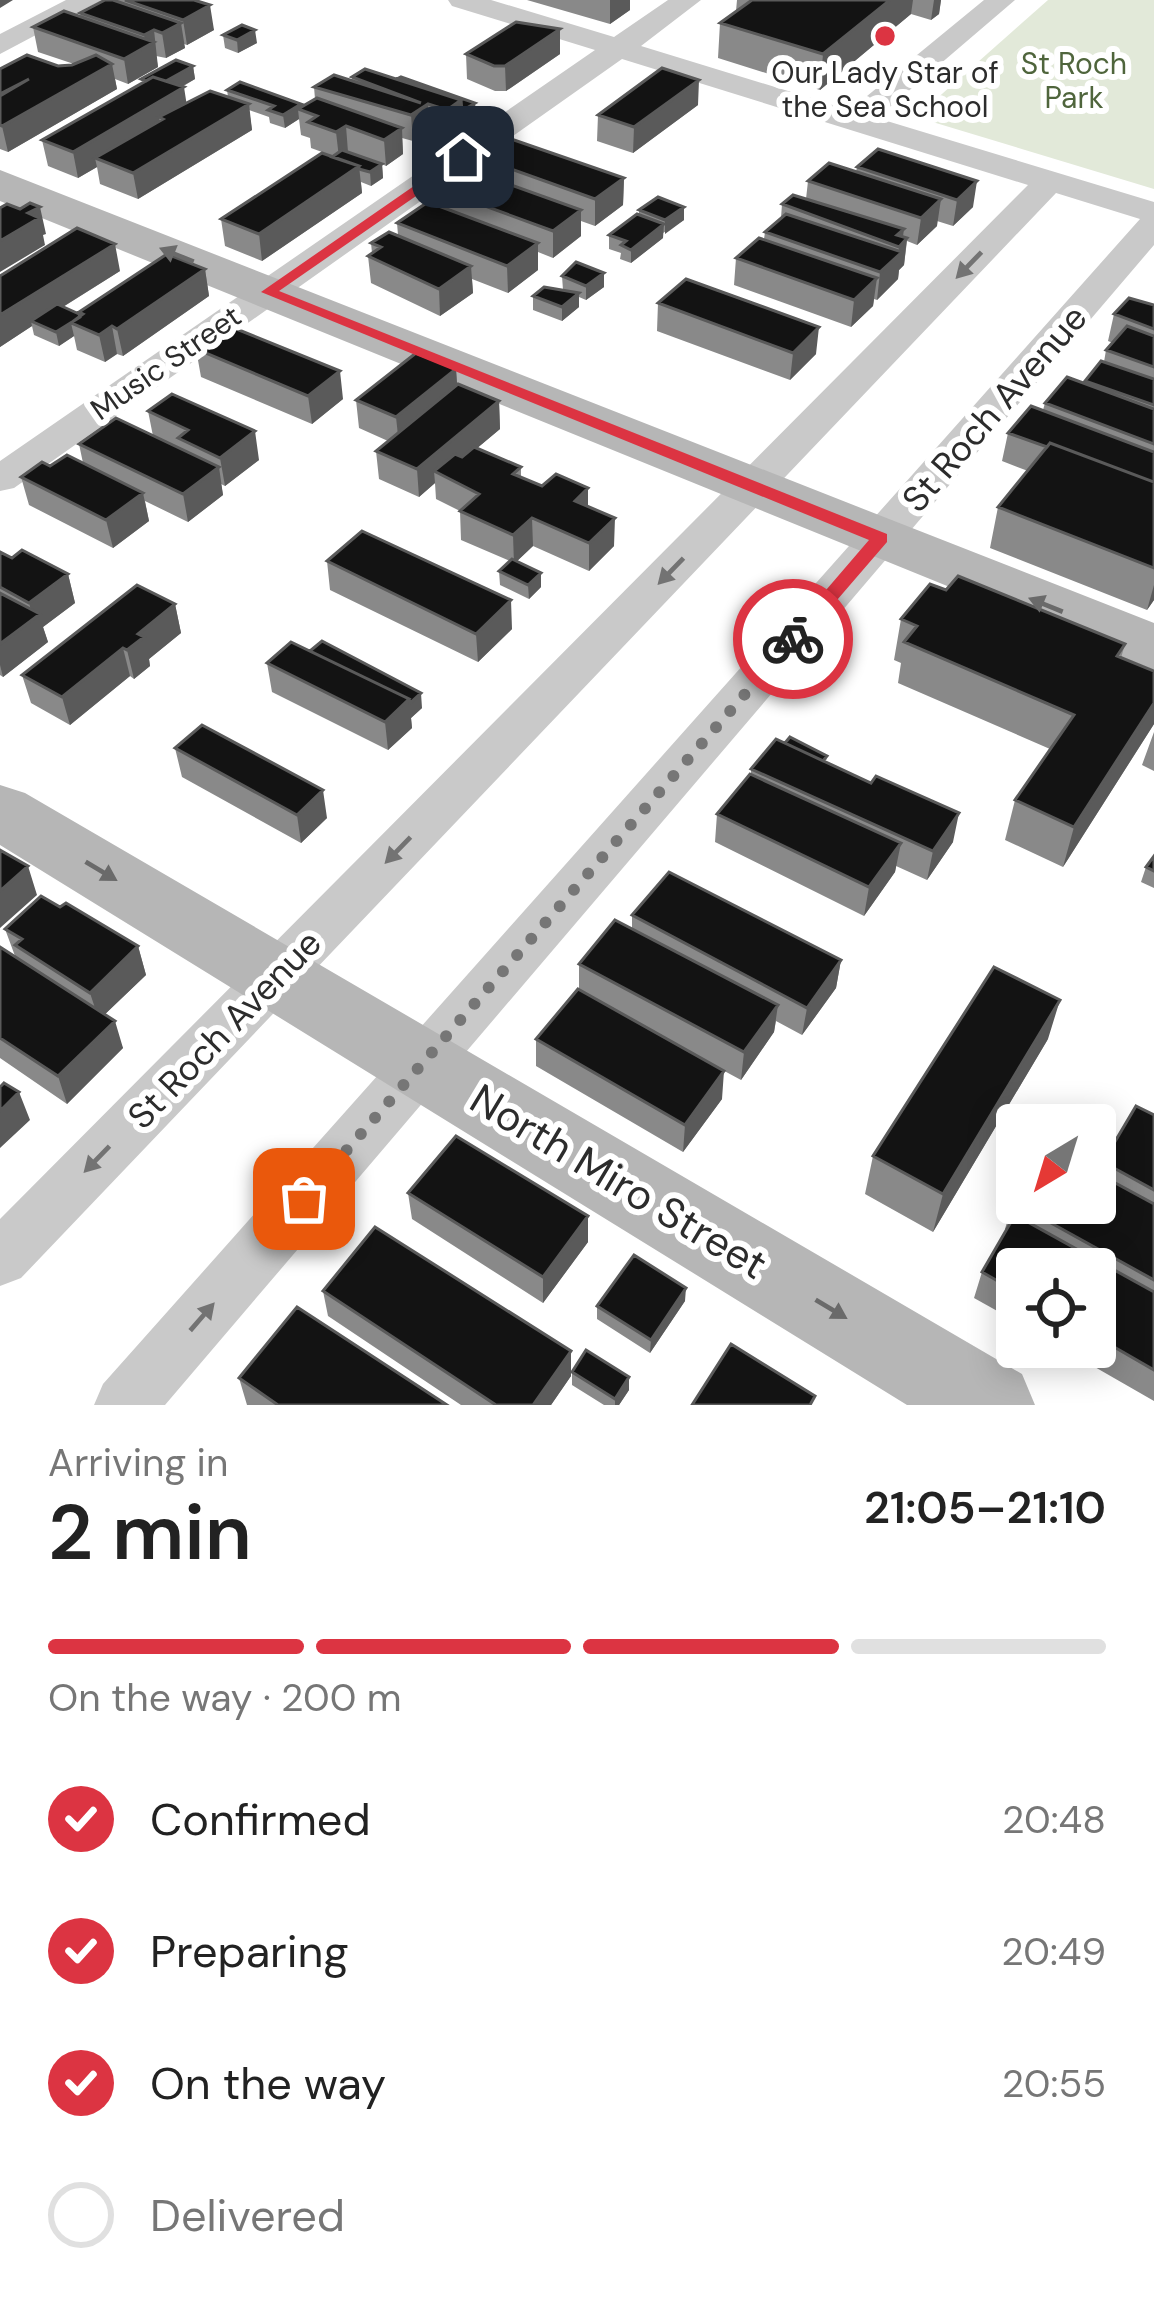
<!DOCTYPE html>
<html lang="en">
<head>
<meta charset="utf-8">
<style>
	body { margin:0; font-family:"DM Sans",sans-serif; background:#f2f2f2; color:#222; height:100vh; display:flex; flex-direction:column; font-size:45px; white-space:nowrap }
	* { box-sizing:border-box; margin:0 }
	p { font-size:39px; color:#767676 }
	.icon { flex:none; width:66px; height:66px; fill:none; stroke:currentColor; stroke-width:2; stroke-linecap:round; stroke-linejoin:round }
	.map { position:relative; height:1405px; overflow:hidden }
	.details { display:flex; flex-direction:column; background:#fff; flex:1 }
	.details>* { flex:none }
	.needle { width:78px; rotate:218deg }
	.controls { position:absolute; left:996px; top:1104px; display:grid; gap:24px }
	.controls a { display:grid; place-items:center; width:120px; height:120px; border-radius:12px; background:#fff; box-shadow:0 6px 30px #0003; font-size:60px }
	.pin { position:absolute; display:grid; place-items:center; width:102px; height:102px; color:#fff; margin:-51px; border-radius:24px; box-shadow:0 6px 18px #0006 }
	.courier { position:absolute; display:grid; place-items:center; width:120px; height:120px; margin:-60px; border:9px solid #dc3442; border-radius:50%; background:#fff; color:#222; box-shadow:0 3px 15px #0007 }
	.head em { font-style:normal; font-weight:600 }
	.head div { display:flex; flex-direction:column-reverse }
	.head { display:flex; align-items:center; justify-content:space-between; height:204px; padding:0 48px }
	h1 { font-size:78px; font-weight:600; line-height:90px }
	.bar { display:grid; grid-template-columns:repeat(4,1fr); gap:18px 12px; align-content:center; height:144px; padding:0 48px }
	.bar i { height:15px; border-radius:9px; background:#e0e0e0 }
	.bar .current { background:#dc3442 }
	.bar p { grid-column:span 4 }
	ol { padding:0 48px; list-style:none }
	li { display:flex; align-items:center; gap:36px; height:132px }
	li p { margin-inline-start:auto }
	li .icon { padding:12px; border-radius:50%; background:#dc3442; color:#fff; stroke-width:4 }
	li:last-child { color:#767676 }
	li i { width:66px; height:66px; border:6px solid #e0e0e0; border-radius:50% }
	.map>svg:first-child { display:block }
</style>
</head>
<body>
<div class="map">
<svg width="1154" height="1405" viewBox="0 0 1154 1405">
	<rect width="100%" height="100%" fill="#fff"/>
	<path fill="#e2e9d9" d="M1048,0H1154V189L916,117Z"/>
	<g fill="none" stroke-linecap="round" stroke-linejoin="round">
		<path fill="#c9c9c9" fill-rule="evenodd" d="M66,0H102L0,54V34Z
			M448,0H491L614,37L668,0H701L641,46L850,110L984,0H1015L877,118L1154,202V245L165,1405H94L103,1384L1140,219L1056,193L21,1278L0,1286V1219L1028,185L622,59L14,488L0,491V461L595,50L452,6Z"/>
		<path fill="#b6b6b6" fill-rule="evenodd" d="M0,170L1154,623V670L0,201Z
			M0,785L25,793L1022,1374L1035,1405H907L0,845Z"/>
	</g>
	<path fill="#898989" d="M105,0H200L198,1L214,30L187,45L184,44L185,48L166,58L156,56L158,67L128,84L115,79L117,89L8,152L0,149V69L74,64L38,52L33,27L81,17L80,13Z
		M527,0H630V10L610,24Z
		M737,0H941L939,14L931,20L911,14L820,90L718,58L720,23L736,11Z
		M223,35L257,43L238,53L225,48Z
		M466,54H560L506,91H495L467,79Z
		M193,66L195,79L182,87L186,103L228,97L227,90L302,107L315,99L314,87L352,81V77L475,103L476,117L448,136L430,129L413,141L402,138L403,154L386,166L382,164L383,178L371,186L361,182L362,193L262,261L225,246L221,219L333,156L311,148L310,138L301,135L299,119L285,128L270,123L269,117L249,110L252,130L138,199L100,184L97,167L78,178L48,166L42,140L142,83L141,79Z
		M698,105L633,153L597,141L598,115Z
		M878,149L973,207L953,226L937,221V226L917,245L907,241L904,265L899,270L898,279L877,300L874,299L873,306L851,327L734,285L736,258L764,239L765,232L781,218L782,204L806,199L808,181L856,172L857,167Z
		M486,160L624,178L623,205L595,226L581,221V236L553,258L538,252V270L508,293L472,279L473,293L440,316L371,283L368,256L372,253L371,243L398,235L397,223L445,208L444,191L486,176Z
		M639,210L684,220L663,233V238L631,263L620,259L621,253L609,249V235L639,215Z
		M205,269L209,296L123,356L117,354L105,362L77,350L74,336L59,346L34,335L32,326L0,347V276L120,271L63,307L79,314Z
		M562,276L604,287L586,300L579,297V307L562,321L533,310V296L563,290Z
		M658,303L816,354L790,380L657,331Z
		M1154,305V600L1147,610L990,548L998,507L1028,471L1002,461L1008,433L1043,410L1045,403L1085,384L1104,362L1106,350L1113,343L1108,341L1114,314Z
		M196,349L343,399L312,424L201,377Z
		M456,369L457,384L499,401L500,429L477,448L521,467V477L542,486L588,488V507L614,546L589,571L533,546L517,561L541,573V587L529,599L500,585L499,571L510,561L461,540L460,511L436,499L435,483L419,497L379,479L376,451L388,441L359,428L356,400Z
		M148,411L259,460L225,486L221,484L223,495L188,522L145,501L149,521L113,548L29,505L21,477L83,463L79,444L153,436Z
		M0,552L12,558L68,574L75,603L43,627L48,642L3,677L0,675Z
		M327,561L512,629L478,662L330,590Z
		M946,590L1125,644L1121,658L1154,671V724L1063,867L1005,840L1015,800L1050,749L898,683L901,663L894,660L901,619Z
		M175,604L181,633L149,659L150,666L134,679L130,676L70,725L31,703L22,675Z
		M267,663L422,708L411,718L412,728L388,750L272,692Z
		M1154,732V771L1142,765Z
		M785,743L827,756L826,762L953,842L927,880L896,866L895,872L864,916L715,842L717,814L751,774V769Z
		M175,748L327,818L301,843L182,777Z
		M1154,856V888L1141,882L1146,867Z
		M60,907L138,946L146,975L105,1014L123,1048L67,1104L0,1058V947L15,956L5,929Z
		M632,915L841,960L836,988L802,1035L776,1021L774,1032L741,1080L704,1060L722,1099L683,1152L536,1066V1039L579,989V964L632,929Z
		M1048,1039L933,1232L865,1194L873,1156Z
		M1154,1115V1401L1060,1347H1095V1269H1017V1322L974,1298L982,1272L1007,1230L1005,1229L1013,1202L1099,1174L1103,1162Z
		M408,1193L588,1242L543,1303L412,1219Z
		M323,1291L571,1351V1376L551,1405H461L328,1316Z
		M685,1301L650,1353L597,1319V1306Z
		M572,1372L629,1390L619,1405H604L572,1385Z
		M239,1378L447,1405H247Z"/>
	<path fill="#5a5a5a" d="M0,0H13L0,8Z
		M610,0H630V10L610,24Z
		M890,0H913L911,14L820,90L823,54Z
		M934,0H941L939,14L931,20Z
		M210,5L214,30L187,45L183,20Z
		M181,23L185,48L166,58L162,33Z
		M560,29V54L506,91L505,66Z
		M154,30L158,67L128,84L124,59L146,46L144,35Z
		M255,30L257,43L238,53L237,40Z
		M112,64L117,89L8,152L2,126Z
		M193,66L195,79L161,98L159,85Z
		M699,80L698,105L633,153L634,127Z
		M184,87L188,113L163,119L159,117L161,129L95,158L97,167L78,178L73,152Z
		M461,100L462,126L448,136L447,110Z
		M475,103L476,117L463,125V112Z
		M249,104L252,130L138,199L133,173Z
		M301,104L302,111L298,109L299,119L285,128L283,115Z
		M428,104L430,129L413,141L411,115Z
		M346,126L348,152L339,158L336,132Z
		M402,128L403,154L386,166L384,140Z
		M382,164L383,178L371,186L370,172Z
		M359,166L362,193L262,261L259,234Z
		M624,178L623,205L595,226V199Z
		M977,181L973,207L953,226L957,200Z
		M941,199L937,226L917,245L921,218Z
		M40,207L46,234L43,235L45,245L0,272V241L28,213Z
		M684,207V220L665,234V220Z
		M581,210V236L553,258V231Z
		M664,224L663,238L631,263V250Z
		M904,229L902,244L907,238L904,265L899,270L898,279L877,300L880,272L898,256L899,247L897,235Z
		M538,243V270L508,293L507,266Z
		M115,244L120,271L37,323L31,321L32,326L0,347V315Z
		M471,266L473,293L440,316L439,289Z
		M205,269L209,296L123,356L117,329Z
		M604,273V287L586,300V286Z
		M877,278L873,306L851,327L854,300Z
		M579,293V307L562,321V307Z
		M71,323L74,336L59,346L56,332Z
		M112,326L117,354L105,362L99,335Z
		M819,327L816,354L790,380L793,353Z
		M456,369L458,397L399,445L396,417Z
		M340,371L343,399L312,424L308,396Z
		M499,401L500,429L444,476L434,471L435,483L419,497L417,469Z
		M255,431L259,460L225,486L220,458Z
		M219,467L223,495L188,522L183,494Z
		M588,488V517L575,501Z
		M143,493L149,521L113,548L106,520Z
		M532,518L533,546L514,564L513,535Z
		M615,518L614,546L589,571V543Z
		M541,573V587L529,599L528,585Z
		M68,574L75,603L43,627L48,642L3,677L0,665V644L33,618L29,603Z
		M1154,585V600L1147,610Z
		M511,600L512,629L478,662L476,634Z
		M175,604L181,633L149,659L150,666L134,679L127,650L138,634Z
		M123,648L130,676L70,725L62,697Z
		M421,693L422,708L411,718L412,728L388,750L385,722L409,699Z
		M1154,703V724L1063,867L1074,827Z
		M323,790L327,818L301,843L297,815Z
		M959,813L953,842L927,880L933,851Z
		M901,843L895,872L864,916L869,887Z
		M28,866L37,895L0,928V891Z
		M138,946L146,975L99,1020L90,993Z
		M841,960L836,988L802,1035L807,1008Z
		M1060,1000L1048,1039L933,1232L943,1194Z
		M778,1005L774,1032L741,1080L744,1052Z
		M115,1021L123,1048L67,1104L58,1076Z
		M724,1071L722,1099L683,1152L685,1125Z
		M19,1092L30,1120L0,1148V1111Z
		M588,1216V1242L543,1303V1277Z
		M686,1288L685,1301L650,1353L651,1340Z
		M571,1351V1376L551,1405H533Z
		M629,1377V1390L619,1405H615V1399Z"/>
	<path fill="#131313" stroke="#5a5a5a" stroke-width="3" d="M105,0H113L181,23L162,33L154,30L144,35L80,13Z
		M125,0H194L210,5L183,20Z
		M752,0H890L823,54L720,23Z
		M64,11L154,42L124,59L33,27Z
		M516,22L560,29L505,66H494L466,54Z
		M242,25L255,30L237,40L223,35Z
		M27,55L58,66L72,65L96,55L112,64L2,126L0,125V96L29,79L0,94V69Z
		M176,60L193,66L166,81L153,77L146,81L141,79Z
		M662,68L699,80L634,127L598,115Z
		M365,69L461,100L447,110L428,104L411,115L314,87L334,75L421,103L352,77Z
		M153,77L184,87L73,152L42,140Z
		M401,77L475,103L462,111L461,100L397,79Z
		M240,82L301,104L283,115L268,110L274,106L227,90Z
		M210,91L249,104L133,173L95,158L163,119L159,117Z
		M317,98L402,128L384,140L346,126L336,132L308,122L317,116L298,109Z
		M514,140L624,178L595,199L486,160Z
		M878,149L977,181L957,200L857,167Z
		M342,150L382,164L370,172L359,169V166L332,157Z
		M322,153L359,166L259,234L221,219Z
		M829,163L941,199L921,218L808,181Z
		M472,171L581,210L553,231L444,191Z
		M793,195L904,229L897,235L907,238L899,247L782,204Z
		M658,197L684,207L665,220L639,210Z
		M428,202L538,243L507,266L397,223Z
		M30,203L40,207L28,213L39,218L0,241V208L7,204L20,209Z
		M637,214L664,224L631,250L621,245L626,241L609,235Z
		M786,214L902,252L880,272L765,232Z
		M77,228L115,244L0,315V276Z
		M389,232L471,266L439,289L368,256L381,247L371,243Z
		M759,238L877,278L854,300L736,258Z
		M167,254L205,269L117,329L112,326L99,335L71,323L83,314L79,312Z
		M576,262L604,273L586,286L562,276Z
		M686,279L819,327L793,353L658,303Z
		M544,287L579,293L562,307L533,296Z
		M1129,298L1154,305V329L1114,314Z
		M57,304L79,314L80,317L56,332L31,321Z
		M229,326L340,371L308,396L196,349Z
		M1127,326L1154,336V367L1106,350Z
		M416,353L456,369L396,417L356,400Z
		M1101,361L1154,379V405L1085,381Z
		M1067,377L1154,409V444L1045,403Z
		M458,384L499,401L417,469L376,451Z
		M172,394L255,431L220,458L178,438L188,430L148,411Z
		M1031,406L1154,452V482L1050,443L1047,447L1008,433Z
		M116,418L219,467L183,494L79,444Z
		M1050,443L1154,482V568L998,507Z
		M474,447L521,467L513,474L542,486L556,474L588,488L575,501L615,518L589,543L532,518L513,535L460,511L479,494L434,471L455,454L462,457Z
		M67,455L143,493L106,520L21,477L42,462L50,466Z
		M362,531L511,600L476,634L327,561Z
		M22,550L68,574L29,603L0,587V552L12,558Z
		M512,559L541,573L528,585L499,571Z
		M958,576L1125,644L1117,656L1154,671V703L1074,827L1015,800L1074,715L904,642L917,626L901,619L930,584L946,590Z
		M137,585L175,604L138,634L144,637L127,650L123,648L62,697L22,675Z
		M0,593L40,614L0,644Z
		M322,641L421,693L410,703L409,699L310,651Z
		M291,642L409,699L385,722L267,663Z
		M202,725L323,790L297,815L175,748Z
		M790,737L827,756L823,761L785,743Z
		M776,739L871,783L876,776L959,813L933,851L751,769Z
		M750,774L901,843L869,887L717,814Z
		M0,850L28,866L0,891Z
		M1154,856V871L1146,867Z
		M669,872L841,960L807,1008L632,915Z
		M41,896L60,907L66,903L138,946L90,993L15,945L22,939L5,929Z
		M615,920L778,1005L744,1052L579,964Z
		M0,947L115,1021L58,1076L0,1038Z
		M994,967L1060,1000L943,1194L873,1156Z
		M578,989L724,1071L685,1125L536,1039Z
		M4,1083L19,1092L0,1111V1087Z
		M1136,1106L1154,1115V1190L1103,1162Z
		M456,1136L588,1216L543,1277L408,1193Z
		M1095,1172L1154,1204V1280L1013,1202L1017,1196V1203H1095Z
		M1015,1215L1154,1292V1370L1095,1336V1269H1017V1292L982,1272Z
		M375,1227L571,1351L533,1405H496L323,1291Z
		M634,1255L686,1288L651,1340L597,1306Z
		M297,1307L447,1405H278L239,1378Z
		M731,1344L815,1396L810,1405H692Z
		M586,1350L629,1377L615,1399L572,1372Z"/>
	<defs><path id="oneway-solid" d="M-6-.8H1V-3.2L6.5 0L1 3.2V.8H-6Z" transform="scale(3)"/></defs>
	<g fill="#6a6a6a">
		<use href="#oneway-solid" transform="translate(177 255) rotate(-158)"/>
		<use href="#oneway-solid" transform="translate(1046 605) rotate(-158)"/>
		<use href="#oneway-solid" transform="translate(101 871) rotate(31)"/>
		<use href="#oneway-solid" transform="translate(831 1309) rotate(31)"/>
	</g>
	<g fill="#737373">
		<use href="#oneway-solid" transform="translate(969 265) rotate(134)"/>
		<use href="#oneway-solid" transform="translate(671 571) rotate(134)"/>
		<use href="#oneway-solid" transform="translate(398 850) rotate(134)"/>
		<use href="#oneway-solid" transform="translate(97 1159) rotate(134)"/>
		<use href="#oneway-solid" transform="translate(202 1317) rotate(-49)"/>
	</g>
	<path fill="#dc3442" d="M463,152L468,160L279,291L887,534V542L800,643L793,645L784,639L869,540L261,292Z"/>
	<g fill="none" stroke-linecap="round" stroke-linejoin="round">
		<path stroke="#767676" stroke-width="12" stroke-dasharray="0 21.6" d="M304,1199L793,639"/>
	</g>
	<circle fill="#dc3442" stroke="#fff" stroke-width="4.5" cx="885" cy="36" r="12"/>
	<g text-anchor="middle" stroke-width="12" stroke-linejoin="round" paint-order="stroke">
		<g font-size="30" fill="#4f653c" stroke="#fff">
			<text x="1074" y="74">St Roch<tspan x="1074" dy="34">Park</tspan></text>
		</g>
		<g font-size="30" fill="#2c2c2c" stroke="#fff">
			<text x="885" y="83">Our Lady Star of<tspan x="885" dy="34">the Sea School</tspan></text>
		</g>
		<g font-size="30" fill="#2c2c2c" stroke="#fff">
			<text transform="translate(166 363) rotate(-35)" y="10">Music Street</text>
		</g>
		<g font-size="36" fill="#2c2c2c" stroke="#fff">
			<text transform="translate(994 408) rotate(-49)" y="13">St Roch Avenue</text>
			<text transform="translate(224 1029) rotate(-46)" y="13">St Roch Avenue</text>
		</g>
		<g font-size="42" fill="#2c2c2c" stroke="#fff">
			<text transform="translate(619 1181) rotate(31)" y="15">North Miro Street</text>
		</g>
	</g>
</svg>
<div class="controls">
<a><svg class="needle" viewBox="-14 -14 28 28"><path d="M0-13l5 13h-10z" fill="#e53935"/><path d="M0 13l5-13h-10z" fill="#767676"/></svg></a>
<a><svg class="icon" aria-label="locate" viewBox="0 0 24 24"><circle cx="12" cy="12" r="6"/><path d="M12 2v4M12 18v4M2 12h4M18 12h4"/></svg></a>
</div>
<div class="pin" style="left:304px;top:1199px;background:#ea580c"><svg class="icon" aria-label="bag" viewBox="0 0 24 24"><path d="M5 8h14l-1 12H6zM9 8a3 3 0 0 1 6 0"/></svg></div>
<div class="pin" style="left:463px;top:157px;background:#1f2937"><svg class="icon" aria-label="home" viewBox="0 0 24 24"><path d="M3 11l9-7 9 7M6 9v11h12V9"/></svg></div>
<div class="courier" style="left:793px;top:639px"><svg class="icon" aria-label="bike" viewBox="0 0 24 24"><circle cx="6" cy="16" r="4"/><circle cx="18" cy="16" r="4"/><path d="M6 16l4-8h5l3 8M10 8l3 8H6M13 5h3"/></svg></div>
</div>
<section class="details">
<div class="head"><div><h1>2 min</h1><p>Arriving in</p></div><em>21:05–21:10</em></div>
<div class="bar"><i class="current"></i><i class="current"></i><i class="current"></i><i></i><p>On the way · 200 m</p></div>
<ol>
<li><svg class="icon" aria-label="check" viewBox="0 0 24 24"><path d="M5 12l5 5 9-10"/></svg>Confirmed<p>20:48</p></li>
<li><svg class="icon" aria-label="check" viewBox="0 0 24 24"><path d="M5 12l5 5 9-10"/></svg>Preparing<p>20:49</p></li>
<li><svg class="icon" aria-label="check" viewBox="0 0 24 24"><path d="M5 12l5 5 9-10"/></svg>On the way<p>20:55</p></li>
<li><i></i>Delivered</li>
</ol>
</section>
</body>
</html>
